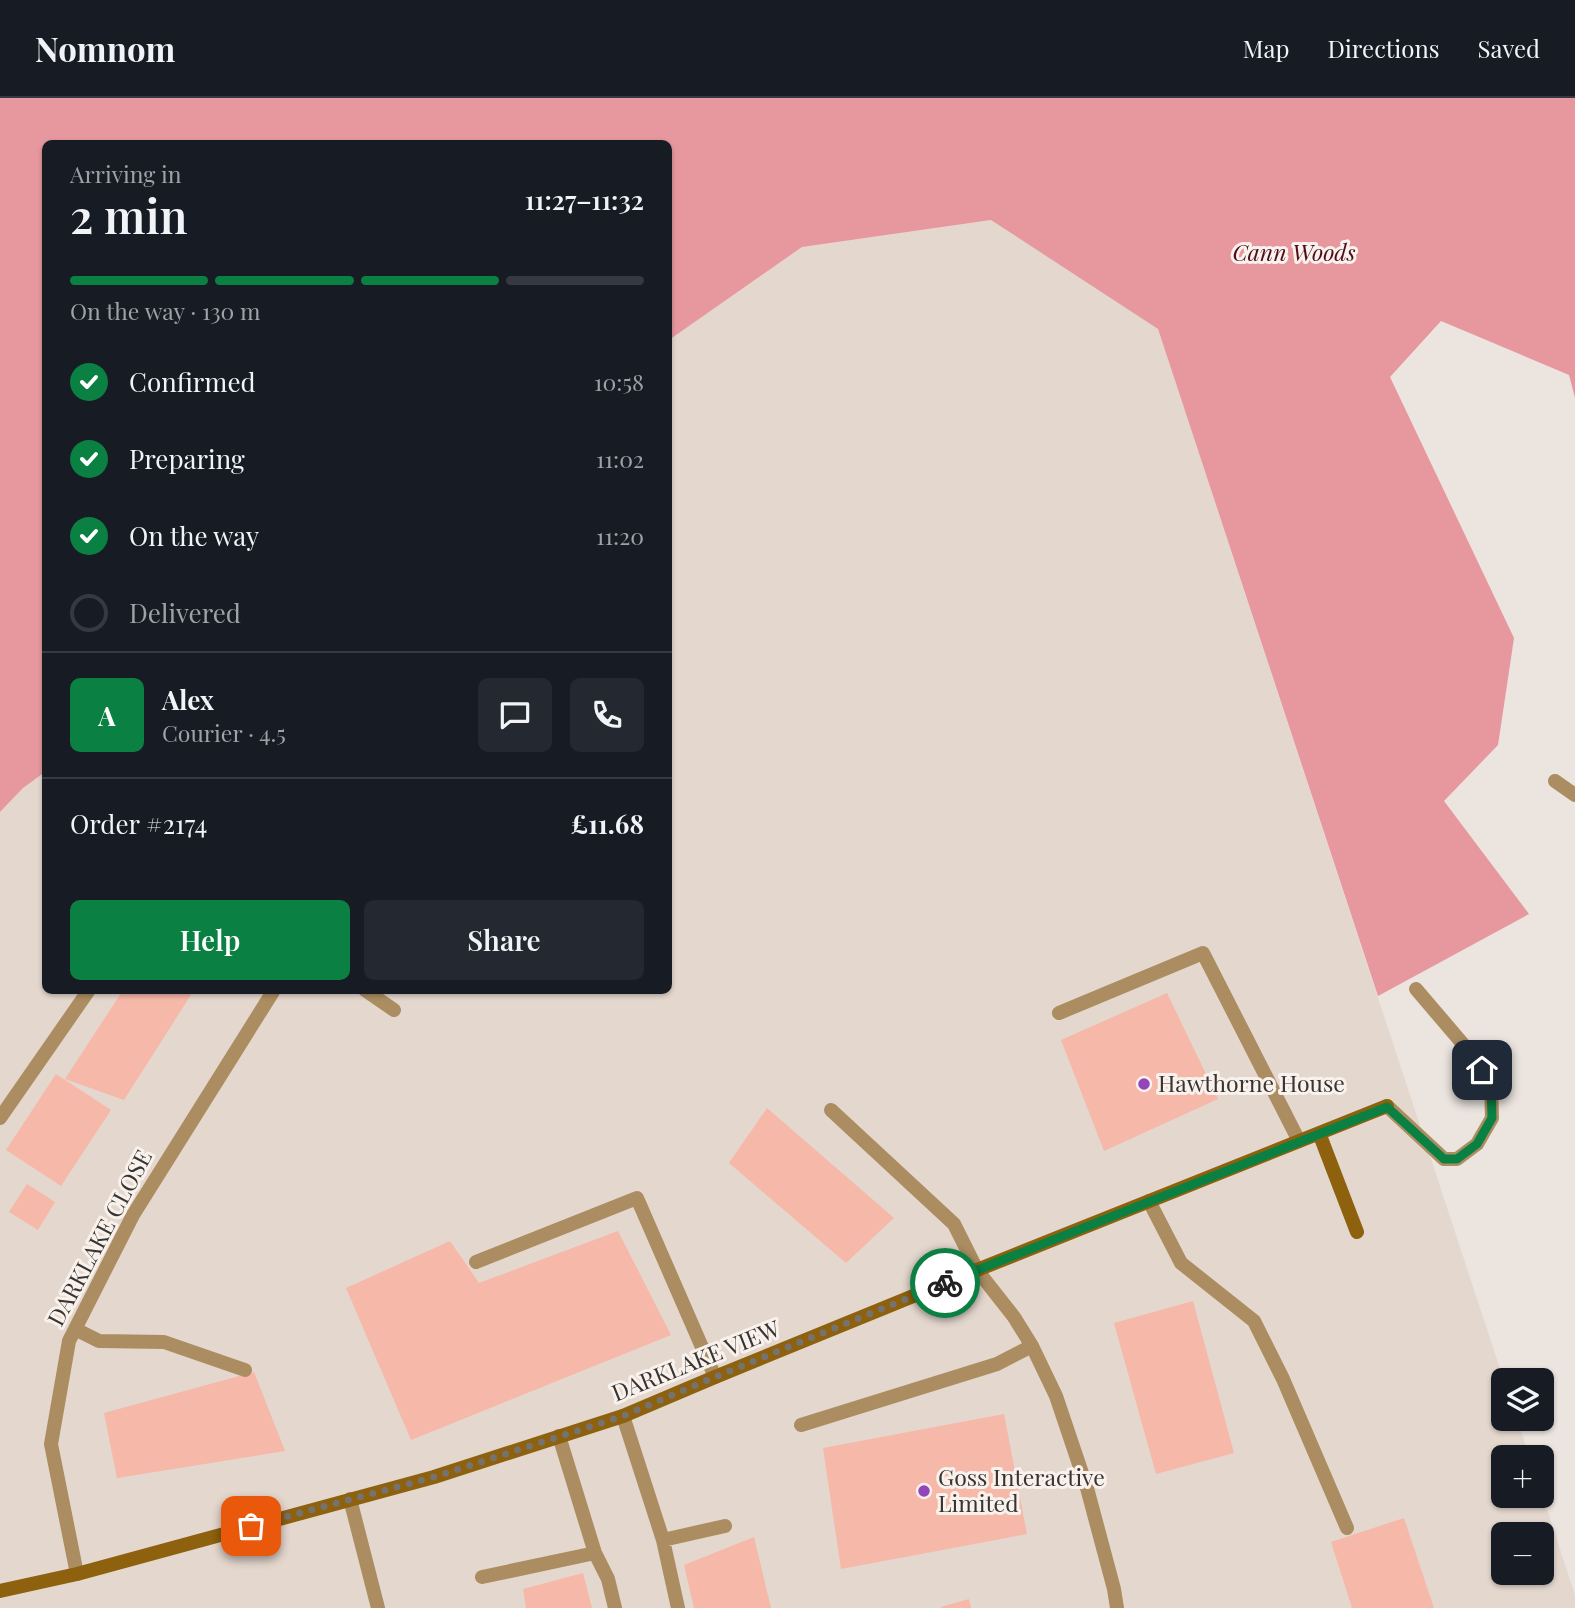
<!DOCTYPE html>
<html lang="en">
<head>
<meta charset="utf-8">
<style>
	body { margin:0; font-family:"Playfair Display",serif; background:#242831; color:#f1f3f6; height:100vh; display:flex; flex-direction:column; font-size:26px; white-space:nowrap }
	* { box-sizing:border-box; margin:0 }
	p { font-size:23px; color:#9ea1a6 }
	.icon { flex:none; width:38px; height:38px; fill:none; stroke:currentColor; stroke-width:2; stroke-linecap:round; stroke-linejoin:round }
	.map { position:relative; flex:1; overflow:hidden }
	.details { position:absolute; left:42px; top:42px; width:630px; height:854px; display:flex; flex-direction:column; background:#171b24; border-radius:10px; box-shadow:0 2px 5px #0004 }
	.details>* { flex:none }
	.controls { position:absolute; left:1491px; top:1270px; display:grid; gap:14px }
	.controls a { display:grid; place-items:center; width:63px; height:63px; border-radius:10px; background:#171b24; box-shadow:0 2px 5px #0004; font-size:35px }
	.pin { position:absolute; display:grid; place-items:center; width:60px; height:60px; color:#fff; margin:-30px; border-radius:14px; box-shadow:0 4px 10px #0006 }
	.courier { position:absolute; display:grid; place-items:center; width:70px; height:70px; margin:-35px; border:5px solid #0b8043; border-radius:50%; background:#fff; color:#222; box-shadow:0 2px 9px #0007 }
	.head em { font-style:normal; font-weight:600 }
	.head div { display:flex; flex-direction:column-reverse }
	.head { display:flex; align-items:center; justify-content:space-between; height:119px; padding:0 28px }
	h1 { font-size:46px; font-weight:600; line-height:52px }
	.bar { display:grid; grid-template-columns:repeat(4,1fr); gap:10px 7px; align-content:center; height:84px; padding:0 28px }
	.bar i { height:9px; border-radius:5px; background:#363941 }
	.bar .active { background:#0b8043 }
	.bar p { grid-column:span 4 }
	.line { display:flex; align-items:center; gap:18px; padding:0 28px; border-top:2px solid #363941 }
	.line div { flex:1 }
	.round { display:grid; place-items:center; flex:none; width:74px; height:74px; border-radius:10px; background:#242831 }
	ol { padding:0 28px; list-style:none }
	li { display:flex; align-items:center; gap:21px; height:77px }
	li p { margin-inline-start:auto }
	li .icon { padding:7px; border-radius:50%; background:#0b8043; color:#fff; stroke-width:4 }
	li:last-child { color:#9ea1a6 }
	li i { width:38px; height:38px; border:4px solid #363941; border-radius:50% }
	.button { display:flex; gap:14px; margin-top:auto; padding:14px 28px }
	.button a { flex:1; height:80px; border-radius:10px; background:#0b8043; color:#fff; font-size:28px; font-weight:600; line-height:80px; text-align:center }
	.button a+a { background:#242831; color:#f1f3f6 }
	header { display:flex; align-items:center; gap:42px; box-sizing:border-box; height:98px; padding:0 35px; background:#171b24; border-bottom:2px solid #363941 }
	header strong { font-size:33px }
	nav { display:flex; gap:38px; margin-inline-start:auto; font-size:24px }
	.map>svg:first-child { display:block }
</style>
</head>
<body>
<header>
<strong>Nomnom</strong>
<nav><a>Map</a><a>Directions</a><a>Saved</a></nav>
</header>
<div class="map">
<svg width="1575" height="1510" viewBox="0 0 1575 1510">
	<rect width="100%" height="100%" fill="#ebe4df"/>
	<path fill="#e4d7ce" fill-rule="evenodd" d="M992,122L1158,231L1504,1283L1503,1321H1517L1530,1360H1503V1398H1542V1396L1575,1497V1510H0V714L23,690L45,674L46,892H668L669,242L802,149ZM1503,1437H1542V1475H1503Z"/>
	<path fill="#e7989e" d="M0,0H1575V300L1569,277L1441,223L1390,279L1514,540L1498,647L1444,703L1529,816L1378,898L1158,231L991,122L802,149L669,242L668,46H46L45,674L23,690L0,714Z"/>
	<path fill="#f6b8a8" d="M123,892H194L124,1002L65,981Z
		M1167,895L1218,1001L1104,1053L1061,942Z
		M56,976L111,1012L61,1088L6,1052Z
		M767,1010L894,1120L846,1165L729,1065Z
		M27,1086L55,1104L38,1132L9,1114Z
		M618,1133L671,1237L411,1342L346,1190L450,1143L479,1185Z
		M1193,1203L1234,1355L1156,1376L1114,1225Z
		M254,1274L285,1353L117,1380L104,1315Z
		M1004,1316L1027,1436L841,1471L823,1350Z
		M1404,1420L1434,1510H1352L1331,1444Z
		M754,1439L771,1510H694L684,1467Z
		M583,1475L592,1510H526L523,1491Z
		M969,1501L971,1510H941V1509Z"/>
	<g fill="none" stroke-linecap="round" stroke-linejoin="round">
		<path stroke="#ab8d61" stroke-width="14" d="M1555,683L1575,697
			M365,892L394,912
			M1059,915L1203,855L1299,1043
			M1387,1008L1444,1061H1457L1477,1046L1492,1020L1491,985L1474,959L1416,891
			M831,1012L954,1126L977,1172L1014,1219L1032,1248L1056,1298L1087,1390L1114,1491L1117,1510
			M0,1020L89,892
			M1149,1103L1181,1165L1254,1223L1283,1281L1347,1430
			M476,1164L637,1100L715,1279
			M75,1231L99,1243L164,1244L245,1272
			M623,1318L663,1442L725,1428
			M801,1327L997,1266L1032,1248
			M559,1338L595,1455L608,1481L615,1510
			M350,1401L378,1510
			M663,1442L678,1510
			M77,1476L51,1346L69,1243L133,1117L274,892
			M482,1479L595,1455"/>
		<path stroke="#8d610d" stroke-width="14" d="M1319,1035L1357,1134
			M0,1493L77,1476L434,1379L623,1318L715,1279L977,1172L1387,1008"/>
	</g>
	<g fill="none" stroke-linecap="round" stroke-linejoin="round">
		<path stroke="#76726f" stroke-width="7" stroke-dasharray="0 12.6" d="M251,1428L434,1379L623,1318L715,1279L945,1185"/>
		<path stroke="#0b8043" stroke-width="9" d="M945,1185L1387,1009L1444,1061H1457L1477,1046L1492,1020L1491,985L1482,972"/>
	</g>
	<g fill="#9246b8" stroke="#f8f1ec" stroke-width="2.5">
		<circle cx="1144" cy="986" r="7"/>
		<circle cx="924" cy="1393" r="7"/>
	</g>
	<g text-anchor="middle" stroke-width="6" stroke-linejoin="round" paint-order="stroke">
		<g font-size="23" font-style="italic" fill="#510b1a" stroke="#f8f1ec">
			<text x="1294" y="163">Cann Woods</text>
		</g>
		<g font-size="23" fill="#373432" stroke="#f8f1ec" text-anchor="start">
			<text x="1158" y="994">Hawthorne House</text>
			<text x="938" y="1388">Goss Interactive<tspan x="938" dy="26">Limited</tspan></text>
		</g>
		<g font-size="23" fill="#373432" stroke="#f8f1ec">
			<text transform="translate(100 1140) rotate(-62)" y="8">DARKLAKE CLOSE</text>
			<text transform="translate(696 1263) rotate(-22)" y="8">DARKLAKE VIEW</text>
		</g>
	</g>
</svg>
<div class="controls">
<a><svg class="icon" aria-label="layers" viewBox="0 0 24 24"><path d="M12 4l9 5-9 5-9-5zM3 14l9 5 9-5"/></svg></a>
<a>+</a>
<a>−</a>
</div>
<div class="pin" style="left:251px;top:1428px;background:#ea580c"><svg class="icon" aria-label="bag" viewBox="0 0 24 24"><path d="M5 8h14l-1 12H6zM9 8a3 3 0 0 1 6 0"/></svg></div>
<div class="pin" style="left:1482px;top:972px;background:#1f2937"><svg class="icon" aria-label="home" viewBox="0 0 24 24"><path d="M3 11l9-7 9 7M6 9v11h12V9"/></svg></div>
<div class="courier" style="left:945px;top:1185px"><svg class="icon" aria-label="bike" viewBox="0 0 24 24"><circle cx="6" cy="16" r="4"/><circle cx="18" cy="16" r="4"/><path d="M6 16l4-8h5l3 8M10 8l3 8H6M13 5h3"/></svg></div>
<section class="details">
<div class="head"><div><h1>2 min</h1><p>Arriving in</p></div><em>11:27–11:32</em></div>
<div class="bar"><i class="active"></i><i class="active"></i><i class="active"></i><i></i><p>On the way · 130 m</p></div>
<ol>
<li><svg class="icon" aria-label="check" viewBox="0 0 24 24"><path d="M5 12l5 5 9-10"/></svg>Confirmed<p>10:58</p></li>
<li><svg class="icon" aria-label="check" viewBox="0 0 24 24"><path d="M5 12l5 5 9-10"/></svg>Preparing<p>11:02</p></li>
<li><svg class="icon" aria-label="check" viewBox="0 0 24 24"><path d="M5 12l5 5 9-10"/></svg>On the way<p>11:20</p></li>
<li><i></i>Delivered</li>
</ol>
<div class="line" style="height:126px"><b class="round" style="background:#0b8043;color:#fff">A</b><div><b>Alex</b><p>Courier · 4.5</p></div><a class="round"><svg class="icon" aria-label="chat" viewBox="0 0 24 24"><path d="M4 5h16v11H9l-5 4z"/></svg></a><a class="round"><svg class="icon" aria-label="phone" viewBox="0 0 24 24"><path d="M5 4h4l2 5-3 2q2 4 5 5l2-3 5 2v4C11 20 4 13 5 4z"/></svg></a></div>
<div class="line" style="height:91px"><div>Order #2174</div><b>£11.68</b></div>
<div class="button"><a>Help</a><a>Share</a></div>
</section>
</div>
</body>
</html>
